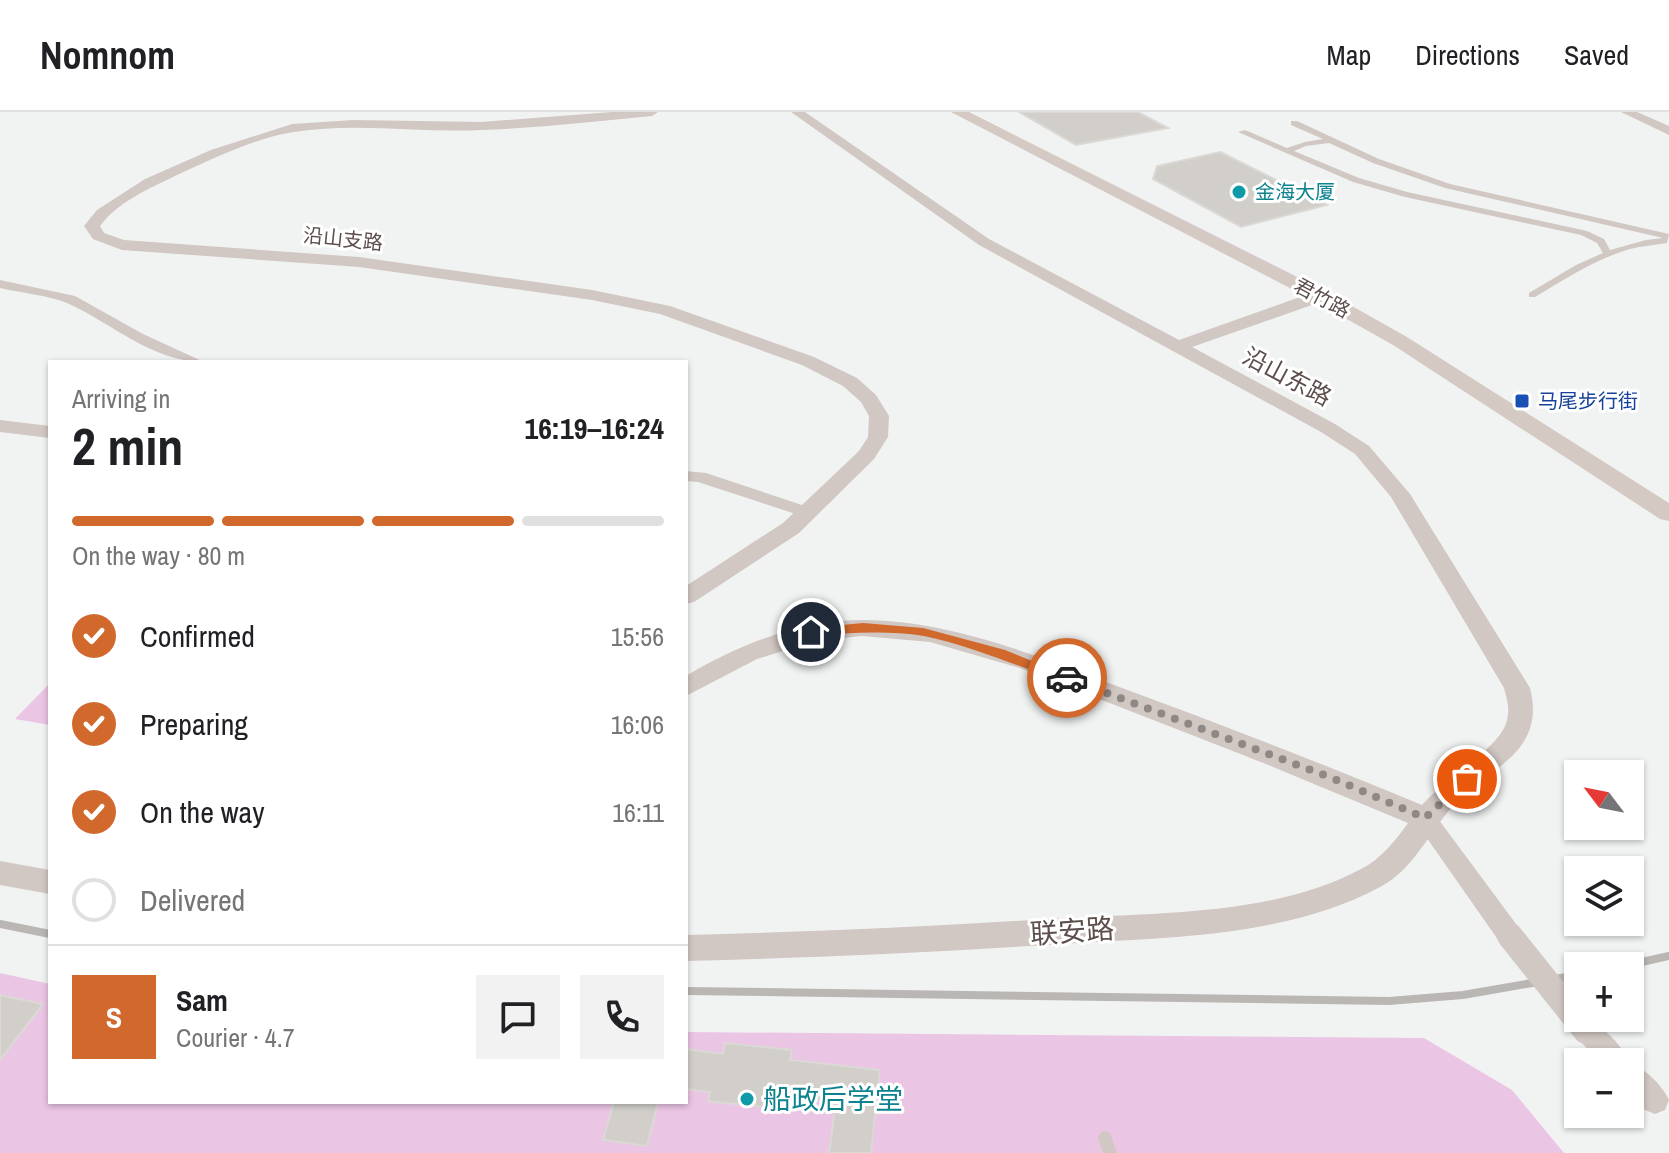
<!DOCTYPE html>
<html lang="en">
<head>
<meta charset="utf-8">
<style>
	body { margin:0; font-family:"Archivo Narrow","Noto Sans SC",sans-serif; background:#f2f2f2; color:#202124; height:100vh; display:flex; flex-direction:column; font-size:30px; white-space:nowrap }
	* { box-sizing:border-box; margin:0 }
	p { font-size:26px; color:#757577 }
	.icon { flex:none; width:44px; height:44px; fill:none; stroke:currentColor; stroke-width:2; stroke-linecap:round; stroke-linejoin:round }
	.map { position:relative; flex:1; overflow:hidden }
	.side { position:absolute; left:48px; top:248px; width:640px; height:744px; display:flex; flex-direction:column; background:#fff; border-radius:0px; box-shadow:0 2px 6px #0004 }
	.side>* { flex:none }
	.needle { width:52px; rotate:302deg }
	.buttons { position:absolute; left:1564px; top:648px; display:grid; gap:16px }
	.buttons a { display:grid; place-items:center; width:80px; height:80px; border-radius:0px; background:#fff; box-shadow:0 2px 6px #0004; font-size:40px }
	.pin { position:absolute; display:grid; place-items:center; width:68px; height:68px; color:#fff; margin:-34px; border:4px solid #fff; border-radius:50%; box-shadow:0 2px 8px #0007 }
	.courier { position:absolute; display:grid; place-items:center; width:80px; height:80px; margin:-40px; border:6px solid #d1692d; border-radius:50%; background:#fff; color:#222; box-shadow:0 2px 10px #0007 }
	.summary em { font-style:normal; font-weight:700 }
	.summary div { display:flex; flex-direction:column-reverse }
	.summary { display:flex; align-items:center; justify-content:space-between; height:136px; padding:0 24px }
	h1 { font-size:52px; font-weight:700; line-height:60px }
	.bar { display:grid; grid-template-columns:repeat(4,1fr); gap:12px 8px; align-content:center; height:96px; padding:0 24px }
	.bar i { height:10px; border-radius:6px; background:#e0e0e0 }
	.bar .active { background:#d1692d }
	.bar p { grid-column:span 4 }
	.line { display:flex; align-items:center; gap:20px; padding:0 24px; border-top:2px solid #e0e0e0 }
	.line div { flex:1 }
	.round { display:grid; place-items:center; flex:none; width:84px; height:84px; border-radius:0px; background:#f2f2f2 }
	ol { padding:0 24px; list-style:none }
	li { display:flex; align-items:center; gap:24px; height:88px }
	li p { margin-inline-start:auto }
	li .icon { padding:8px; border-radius:50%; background:#d1692d; color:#fff; stroke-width:4 }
	li:last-child { color:#757577 }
	li i { width:44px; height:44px; border:4px solid #e0e0e0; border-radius:50% }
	header { display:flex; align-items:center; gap:48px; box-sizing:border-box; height:112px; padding:0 40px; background:#fff; border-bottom:2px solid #e0e0e0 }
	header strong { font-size:38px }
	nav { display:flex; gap:44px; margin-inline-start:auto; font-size:28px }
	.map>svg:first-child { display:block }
</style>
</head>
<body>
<header>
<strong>Nomnom</strong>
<nav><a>Map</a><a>Directions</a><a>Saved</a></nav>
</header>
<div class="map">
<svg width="1669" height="1041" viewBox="0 0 1669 1041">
	<rect width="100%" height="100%" fill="#f1f3f3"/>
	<path fill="#ebc5e4" d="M50,571V613L15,607Z
		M0,861L50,872V990H686V920L1424,926L1512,978L1564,1041H0Z"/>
	<path fill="#d2cfcb" stroke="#dbd9d6" stroke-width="2" d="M1019,0H1138L1168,16L1076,33Z
		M1220,40L1327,93L1241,115L1153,67L1157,54Z
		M0,883L43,892L0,948Z
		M725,931L792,938L790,948L880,958L871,1041H829L836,991L787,985L784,997L708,989L710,980L686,977V937L723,942Z
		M614,990H658L647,1034L603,1028Z"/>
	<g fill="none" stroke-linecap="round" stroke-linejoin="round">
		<path fill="#d1c7c3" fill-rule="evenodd" d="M1105,1019L1110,1021L1117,1041H1103L1098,1026L1100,1021Z"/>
		<path fill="#d1c7c3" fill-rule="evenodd" d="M1291,9H1297L1379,47L1450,72L1669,122L1667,131C1655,133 1642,134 1630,137C1596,147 1565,167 1535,185H1529V181L1576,153L1603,141L1597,131L1581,123L1405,85L1353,70L1238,20L1245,18L1287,36L1305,30L1323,27L1291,13ZM1329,31L1373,51L1445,76L1663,126L1646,128L1610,138L1604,127L1587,119L1407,80L1359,66L1294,39L1306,34Z"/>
		<path fill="#d1c7c3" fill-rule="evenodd" d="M0,168L75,184L143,222L204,250C152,250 112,211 67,191C47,183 21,181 0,176Z
			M686,359L706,361L814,397L817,401L808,406L698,370L686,369Z
			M1425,697L1433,700L1519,816L1523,824L1519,832L1510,835L1501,832L1417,712L1413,706L1417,700Z
			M1586,907C1603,913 1622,934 1630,950H1598L1572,919L1576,910Z
			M1630,951C1646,957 1662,973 1669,988L1665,998L1655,1002L1645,998L1630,983Z"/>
		<path fill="#d1c7c3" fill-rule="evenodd" d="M612,0H658L652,4C596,9 539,16 482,18C420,21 356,10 294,20C254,26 212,47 175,64C148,77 118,90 100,114L104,121L124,128L359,145L592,178L670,194L814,245L857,266L876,283L889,304L888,325L874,347L799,421L694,490L686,492V474L783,411L859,339L868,325L869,304L861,290L843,274L802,253L660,202L592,188L359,155L122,138L93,127L84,114L97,98L145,67L211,38L292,12L353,8L481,10Z
			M791,0H805L989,127L1179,228L1314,180H1326L1328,184L1326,188L1192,235L1335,312L1369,334L1410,382L1530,576C1545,635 1499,652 1462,685C1432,712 1418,754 1382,774C1286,826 1167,825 1062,832C936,840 811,846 686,849V823C812,820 937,814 1063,806C1158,801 1276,803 1361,757C1381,747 1395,729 1408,711L1266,652L1020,556L930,530L862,524L815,529L757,547L686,584V564C739,532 801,508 864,508C958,509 1046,548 1133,580C1230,616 1326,653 1422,693C1442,669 1502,635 1507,608C1510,596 1507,587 1504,576L1391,385L1355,342L1321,320L979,133Z
			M1621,0H1637L1669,14V23Z
			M0,308L50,314V326L0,320Z
			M0,749L50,758V782L0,773Z"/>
		<path fill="#d5c9c4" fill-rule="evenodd" d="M951,0H969L1327,180L1407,225L1669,391V409L1660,407L1393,233L1313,188Z"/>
		<path stroke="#bab6b4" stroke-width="8" d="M0,812L50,822
			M1624,854L1669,844
			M686,879L1389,889L1463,883L1578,863"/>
		<path stroke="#d1c7c3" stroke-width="26" d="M1510,824L1586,919"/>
	</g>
	<path fill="#d1692d" d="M863,511L923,516L1005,538L1074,566L1067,570C1019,556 973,534 924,524C886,518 848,521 811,524L805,520L811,516Z"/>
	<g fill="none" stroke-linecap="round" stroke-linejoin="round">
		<path stroke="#908886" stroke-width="8" stroke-dasharray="0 14.4" d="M1067,566L1332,666L1425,706L1467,667"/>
	</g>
	<g fill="#0f9aa8" stroke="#fff" stroke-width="3">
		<circle cx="1239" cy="80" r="8"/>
		<circle cx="747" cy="987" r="8"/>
	</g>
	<rect fill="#1a4fb4" stroke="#fff" stroke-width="3" x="1514" y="281" width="16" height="16" rx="4"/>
	<g text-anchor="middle" stroke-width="6" stroke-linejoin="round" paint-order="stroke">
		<g font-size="20" fill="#0d838f" stroke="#fff" text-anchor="start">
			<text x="1255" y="87">金海大厦</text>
		</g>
		<g font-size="20" fill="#5c4f4b" stroke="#fff">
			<text transform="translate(343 127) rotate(6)" y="7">沿山支路</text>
			<text transform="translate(1322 186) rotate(28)" y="7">君竹路</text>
		</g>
		<g font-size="20" fill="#164399" stroke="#fff" text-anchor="start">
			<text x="1538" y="296">马尾步行街</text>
		</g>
		<g font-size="24" fill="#5c4f4b" stroke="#fff">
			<text transform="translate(1287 265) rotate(28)" y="8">沿山东路</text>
		</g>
		<g font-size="28" fill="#5c4f4b" stroke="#fff">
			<text transform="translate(1072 819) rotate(-4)" y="10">联安路</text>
		</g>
		<g font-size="28" fill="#0d838f" stroke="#fff" text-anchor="start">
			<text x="763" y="997">船政后学堂</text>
		</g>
	</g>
</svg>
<div class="buttons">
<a><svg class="needle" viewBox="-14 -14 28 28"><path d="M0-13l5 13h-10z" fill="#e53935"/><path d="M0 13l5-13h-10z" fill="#757577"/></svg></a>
<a><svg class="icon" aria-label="layers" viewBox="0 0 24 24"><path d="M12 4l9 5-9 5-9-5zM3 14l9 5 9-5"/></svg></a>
<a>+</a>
<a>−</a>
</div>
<div class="pin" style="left:1467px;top:667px;background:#ea580c"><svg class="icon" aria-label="bag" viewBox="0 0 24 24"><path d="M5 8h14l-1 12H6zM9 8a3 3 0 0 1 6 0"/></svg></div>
<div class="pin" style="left:811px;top:520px;background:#1f2937"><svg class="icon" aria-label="home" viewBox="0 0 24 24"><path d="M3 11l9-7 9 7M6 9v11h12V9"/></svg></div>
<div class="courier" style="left:1067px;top:566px"><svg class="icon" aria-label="car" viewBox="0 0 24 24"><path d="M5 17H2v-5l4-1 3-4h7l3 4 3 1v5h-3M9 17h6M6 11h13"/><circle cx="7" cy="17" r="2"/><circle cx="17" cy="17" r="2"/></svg></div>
<section class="side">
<div class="summary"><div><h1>2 min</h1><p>Arriving in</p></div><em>16:19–16:24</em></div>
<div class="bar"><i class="active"></i><i class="active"></i><i class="active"></i><i></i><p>On the way · 80 m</p></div>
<ol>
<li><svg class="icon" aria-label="check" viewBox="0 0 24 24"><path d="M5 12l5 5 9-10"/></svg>Confirmed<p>15:56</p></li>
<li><svg class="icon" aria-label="check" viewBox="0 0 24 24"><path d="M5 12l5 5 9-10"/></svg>Preparing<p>16:06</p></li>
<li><svg class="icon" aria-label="check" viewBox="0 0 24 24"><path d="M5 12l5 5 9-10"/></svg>On the way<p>16:11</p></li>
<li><i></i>Delivered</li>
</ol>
<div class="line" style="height:144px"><b class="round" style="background:#d1692d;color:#fff">S</b><div><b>Sam</b><p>Courier · 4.7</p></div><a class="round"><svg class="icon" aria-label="chat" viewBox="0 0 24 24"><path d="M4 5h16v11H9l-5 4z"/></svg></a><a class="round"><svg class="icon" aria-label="phone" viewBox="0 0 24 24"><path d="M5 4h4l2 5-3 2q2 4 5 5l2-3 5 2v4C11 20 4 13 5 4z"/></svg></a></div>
</section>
</div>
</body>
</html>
